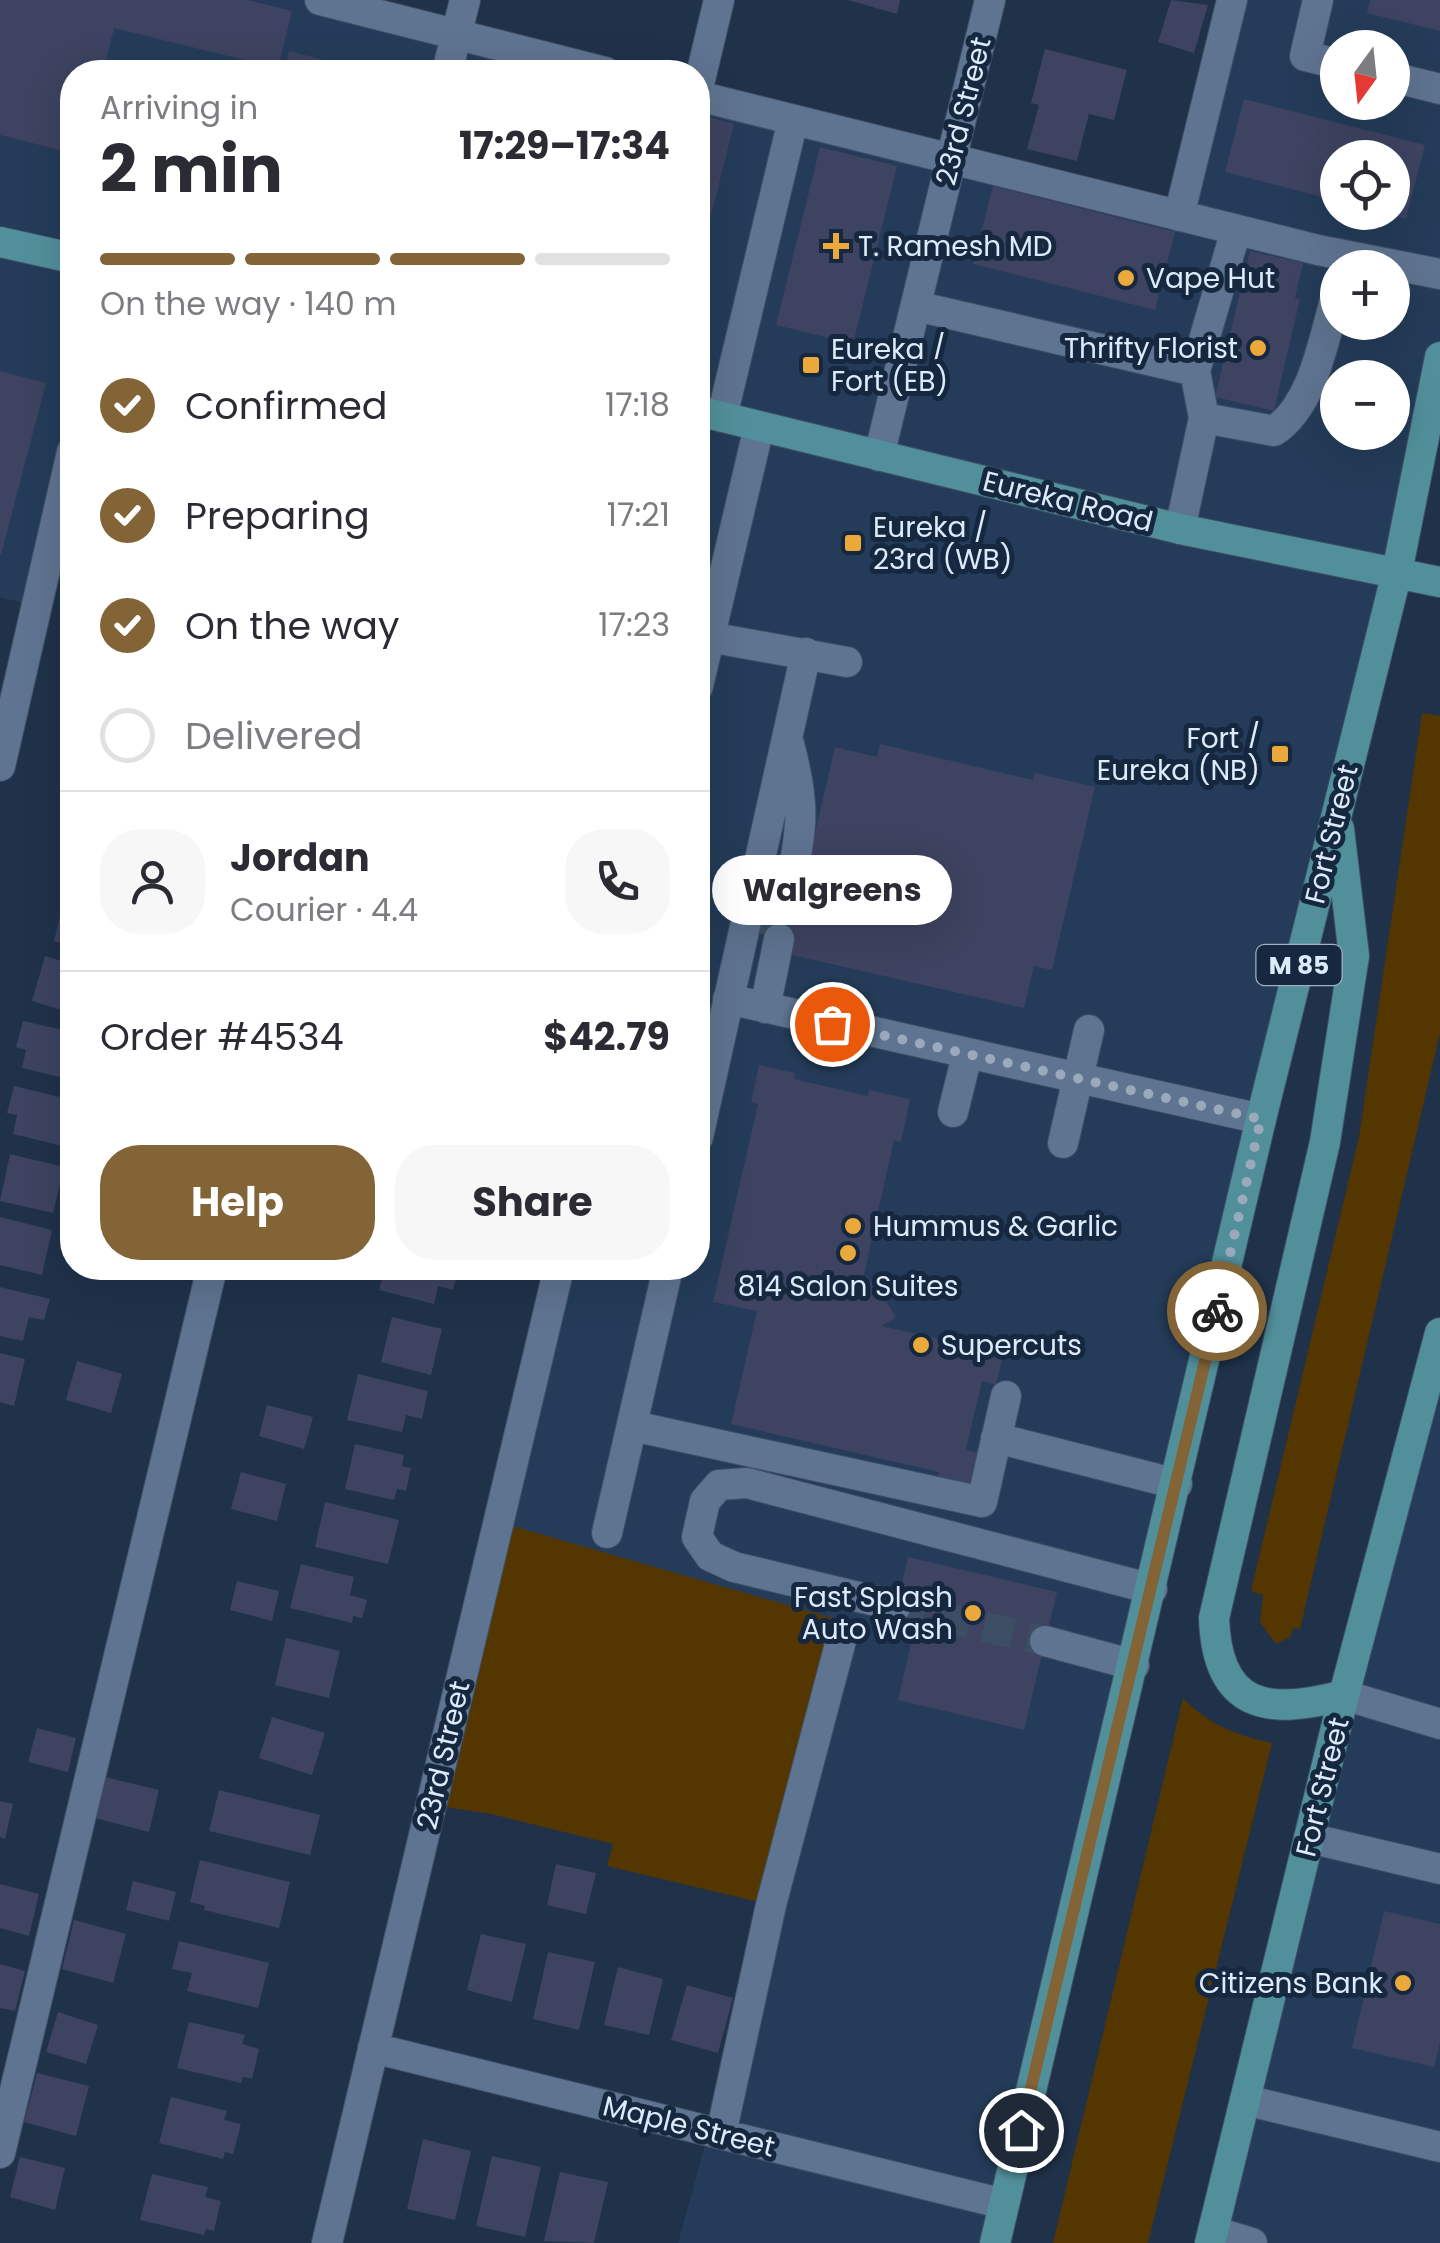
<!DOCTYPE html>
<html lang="en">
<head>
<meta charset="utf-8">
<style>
	body { margin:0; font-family:Poppins,sans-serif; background:#f7f7f7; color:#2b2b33; height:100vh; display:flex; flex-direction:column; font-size:38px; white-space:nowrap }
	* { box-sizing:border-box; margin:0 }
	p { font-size:32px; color:#7c7c81 }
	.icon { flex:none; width:55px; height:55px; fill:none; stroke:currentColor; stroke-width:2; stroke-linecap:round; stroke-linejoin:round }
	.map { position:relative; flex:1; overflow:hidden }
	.drawer { position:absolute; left:60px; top:60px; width:650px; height:1220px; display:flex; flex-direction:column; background:#fff; border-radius:40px; box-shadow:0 10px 40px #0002 }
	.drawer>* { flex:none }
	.needle { width:65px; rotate:195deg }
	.tools { position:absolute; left:1320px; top:30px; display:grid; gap:20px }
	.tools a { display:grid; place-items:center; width:90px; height:90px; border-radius:50%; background:#fff; box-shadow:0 10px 40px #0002; font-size:50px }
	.pin { position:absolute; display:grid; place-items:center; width:85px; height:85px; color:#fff; margin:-42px; border:5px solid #fff; border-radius:50%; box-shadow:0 2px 10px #0007 }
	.courier { position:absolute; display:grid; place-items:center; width:100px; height:100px; margin:-50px; border:8px solid #826437; border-radius:50%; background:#fff; color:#222; box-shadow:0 2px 12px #0007 }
	.bubble { position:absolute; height:70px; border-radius:35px; background:#fff; box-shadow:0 10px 40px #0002; font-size:32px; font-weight:700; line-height:70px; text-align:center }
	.headline em { font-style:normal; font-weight:700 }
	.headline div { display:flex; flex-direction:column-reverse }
	.headline { display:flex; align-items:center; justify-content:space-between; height:170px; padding:0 40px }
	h1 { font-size:65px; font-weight:700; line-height:75px }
	.bar { display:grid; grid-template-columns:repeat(4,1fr); gap:15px 10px; align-content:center; height:120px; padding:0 40px }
	.bar i { height:12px; border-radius:8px; background:#e1e1e2 }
	.bar .active { background:#826437 }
	.bar p { grid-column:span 4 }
	.line { display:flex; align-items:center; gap:25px; padding:0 40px; border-top:2px solid #e1e1e2 }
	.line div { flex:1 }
	.round { display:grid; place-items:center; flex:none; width:105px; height:105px; border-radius:40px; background:#f7f7f7 }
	ol { padding:0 40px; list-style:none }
	li { display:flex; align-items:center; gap:30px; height:110px }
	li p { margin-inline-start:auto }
	li .icon { padding:10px; border-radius:50%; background:#826437; color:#fff; stroke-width:4 }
	li:last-child { color:#7c7c81 }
	li i { width:55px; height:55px; border:5px solid #e1e1e2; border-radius:50% }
	.action { display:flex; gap:20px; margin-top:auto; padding:20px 40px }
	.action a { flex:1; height:115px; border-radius:40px; background:#826437; color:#fff; font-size:40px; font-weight:700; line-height:115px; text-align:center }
	.action a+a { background:#f7f7f7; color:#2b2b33 }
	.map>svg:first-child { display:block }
</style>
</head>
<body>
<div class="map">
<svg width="1440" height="2243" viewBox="0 0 1440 2243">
	<rect width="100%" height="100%" fill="#1f324a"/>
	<path fill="#243c59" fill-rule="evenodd" d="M0,0H321L605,72H72V580L46,575L38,607L0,597Z
		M1232,0H1440V357L995,2243H678L771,1905L555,1541L499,1522L559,1268H698V96L1179,216ZM1338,48H1392V102H1338ZM1338,158H1392V212H1338ZM1338,268H1392V322H1338ZM1338,378H1392V432H1338Z
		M1440,1333V2243H1210Z"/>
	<path fill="#543601" d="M1422,713L1440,716V1033L1300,1629L1293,1628L1290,1637L1276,1644L1260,1622L1263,1595L1251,1591L1359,1137Z
		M498,1522L846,1622L771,1905L607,1866L613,1844L491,1814L431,1805Z
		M1183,1698C1209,1725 1236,1735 1272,1743L1148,2243H1053Z"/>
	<path fill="#3d4360" d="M0,0H248L292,11L278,68L114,28L103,72H72V153L0,135Z
		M848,0H900L897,14Z
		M1171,0L1208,5L1194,53L1158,42Z
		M1370,0H1440V31L1367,13Z
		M1045,49L1127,70L1114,120L1089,114L1077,161L1027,149L1039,105L1031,103Z
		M289,51L324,60L322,69L332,72H284Z
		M1244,99L1425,145L1406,219L1392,215V158H1338V201L1225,172Z
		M698,114L734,124L699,263H698Z
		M820,147L897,166L853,344L776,325Z
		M993,186L1175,232L1155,310L973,264Z
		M1250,251L1303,263L1295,298L1300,299L1274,411L1215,397Z
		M0,371L46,383L1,555L0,554Z
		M880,744L1033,780L1035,773L1095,787L1052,970L1034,966L1024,1008L788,954L791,941L754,932L765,881L802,889L835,747L877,757Z
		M65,896L72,898V946L54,941Z
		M45,956L72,964V1013L32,1001Z
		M23,1021L72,1032V1080L22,1068L26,1050L16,1047Z
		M759,1065L795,1073L794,1079L868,1096L869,1090L910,1099L901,1142L894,1140L861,1288L873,1280L896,1317L882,1326L966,1345L967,1339L1005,1348L996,1385L982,1381L966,1450L980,1453L973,1487L937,1479L939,1472L731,1424L757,1311L713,1302L758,1104L751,1102Z
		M14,1086L72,1100L66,1147L13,1134L17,1115L7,1113Z
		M10,1154L64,1167L53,1213L0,1201Z
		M0,1217L52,1230L42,1275L0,1265Z
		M385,1268H459L453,1290L438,1286L434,1304L379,1290Z
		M0,1287L50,1299L44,1320L29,1317L23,1341L0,1336Z
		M392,1317L442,1329L431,1375L381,1362Z
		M0,1353L25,1359L14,1406L0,1402Z
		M77,1361L122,1374L111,1413L66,1400Z
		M358,1374L428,1391L422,1419L406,1415L402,1432L347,1420Z
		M267,1405L313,1417L304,1449L259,1436Z
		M355,1444L404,1455L402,1466L411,1468L406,1491L397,1489L394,1500L345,1489Z
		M241,1472L286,1484L277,1521L231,1509Z
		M325,1502L399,1520L388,1564L315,1547Z
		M908,1557L1057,1592L1024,1730L898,1700L915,1626L893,1620Z
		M301,1564L354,1577L350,1595L367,1600L362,1618L353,1616L352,1623L290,1608Z
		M237,1581L279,1591L272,1621L230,1610Z
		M286,1638L340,1651L329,1698L275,1685Z
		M272,1717L325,1733L312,1775L259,1758Z
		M37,1728L76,1738L68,1772L28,1762Z
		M105,1777L159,1790L149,1832L95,1818Z
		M219,1790L320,1815L310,1855L209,1831Z
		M0,1801L13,1804L5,1839L0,1837Z
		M200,1860L290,1882L279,1928L204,1910L205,1906L190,1902Z
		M556,1864L596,1873L586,1914L547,1905Z
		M133,1881L176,1892L169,1921L126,1910Z
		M0,1884L39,1894L29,1936L0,1928Z
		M1384,1911L1440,1924V2043L1434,2067L1352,2048Z
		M74,1920L126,1934L113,1983L62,1969Z
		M481,1934L526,1944L512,2002L467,1990Z
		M179,1941L269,1963L258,2008L187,1991L192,1973L172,1969Z
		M548,1952L595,1962L579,2030L533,2019Z
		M0,1964L25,1971L15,2011L0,2008Z
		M618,1967L663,1979L649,2035L604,2025Z
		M687,1985L733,1998L718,2053L671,2040Z
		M58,2012L98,2025L86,2064L46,2052Z
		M189,2022L245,2035L242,2044L259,2049L252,2079L243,2077L241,2083L177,2068Z
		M37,2073L89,2086L76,2136L24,2122Z
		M171,2097L227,2111L224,2120L241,2124L233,2154L225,2152L223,2159L159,2143Z
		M423,2139L471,2151L455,2220L407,2209Z
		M492,2156L541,2167L525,2237L476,2226Z
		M20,2157L65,2168L55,2210L10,2197Z
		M560,2172L608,2182L594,2243L544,2241Z
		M152,2174L208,2187L205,2197L221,2201L214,2231L206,2229L204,2235L140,2220Z"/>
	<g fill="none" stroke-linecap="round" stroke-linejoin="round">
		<path stroke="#3c4e64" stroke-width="30" stroke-dasharray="30 15" stroke-linecap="butt" d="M761,934L771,882
			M896,1606L1045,1641"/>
		<defs>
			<path id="minor" d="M320,0L605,72
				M1318,0L1305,56L1338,64
				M447,72L465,0
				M1392,77L1440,89
				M698,88L719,0
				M698,96L1318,250L1440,274
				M1179,216L1232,0
				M916,306L1195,371L1236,230
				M722,417L793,120
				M1204,418L1274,431C1315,404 1324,335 1338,290
				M879,456L990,0
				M1180,529L1204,418L1195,371
				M709,637L847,662
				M698,686L759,427
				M789,744C805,804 803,826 790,887
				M0,766L72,452
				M728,999L1261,1119
				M765,1008L779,939
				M953,1112L967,1055
				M698,1137L806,653
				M1063,1143L1089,1030
				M633,1426L982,1502L1006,1396
				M996,1438L1177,1484
				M607,1533L668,1268
				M896,1606L734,1567L710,1556L697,1537L705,1501L719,1485L747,1483L1152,1589
				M1045,1641L1134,1665
				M1344,1695L1440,1724
				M1309,1838L1440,1869
				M373,2048L1004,2204
				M1245,2100L1440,2147
				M721,2134L771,1905L843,1633
				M0,2153L212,1268
				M1213,2231L1252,2243
				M327,2243L559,1268"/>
			<path id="major" d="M0,242L72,258
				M698,411L1180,529L1440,582
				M1339,829L1354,956L1325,1142L1214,1618C1217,1708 1267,1716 1344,1695
				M995,2243L1261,1119L1397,572L1440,357
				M1210,2243L1344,1695L1440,1333"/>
		</defs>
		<use href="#minor" stroke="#3f4f65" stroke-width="32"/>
		<use href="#major" stroke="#3f4f65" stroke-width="32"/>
		<use href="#minor" stroke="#5f7491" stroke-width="30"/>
		<use href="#major" stroke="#51909b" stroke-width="30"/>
	</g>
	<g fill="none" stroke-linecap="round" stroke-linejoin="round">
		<path stroke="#9aaabc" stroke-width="10" stroke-dasharray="0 18" d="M832,1024L1261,1119L1217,1311"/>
		<path stroke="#826437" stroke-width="12" d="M1021,2130L1217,1311"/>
	</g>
	<g fill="#eca93b" stroke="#15283f" stroke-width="4">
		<path d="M831 231h10v10h10v10h-10v10h-10v-10h-10v-10h10z"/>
		<circle cx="1126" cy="278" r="10"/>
		<circle cx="1258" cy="348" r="10"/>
		<rect x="801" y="355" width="20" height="20" rx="5"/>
		<rect x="843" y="533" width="20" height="20" rx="5"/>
		<rect x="1270" y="744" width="20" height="20" rx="5"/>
		<circle cx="853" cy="1226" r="10"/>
		<circle cx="848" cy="1253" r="10"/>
		<circle cx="921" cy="1345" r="10"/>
		<circle cx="973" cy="1613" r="10"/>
		<circle cx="1403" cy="1983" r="10"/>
	</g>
	<g text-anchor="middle" stroke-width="10" stroke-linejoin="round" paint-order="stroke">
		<rect fill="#15283f" stroke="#a1b0c2" stroke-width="2.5" x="1256.5" y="945" width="85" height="40" rx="8"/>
		<g font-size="25" font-weight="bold" fill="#ddeafa">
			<text x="1299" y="974">M 85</text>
		</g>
		<g font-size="28" fill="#ddeafa" stroke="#15283f">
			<text transform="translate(963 111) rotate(-76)" y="10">23rd Street</text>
			<text transform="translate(1068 501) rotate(14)" y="10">Eureka Road</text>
			<text transform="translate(1331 834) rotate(-76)" y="10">Fort Street</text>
			<text transform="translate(443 1755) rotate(-77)" y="10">23rd Street</text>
			<text transform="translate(1322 1787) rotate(-76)" y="10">Fort Street</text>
			<text transform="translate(689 2126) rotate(14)" y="10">Maple Street</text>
		</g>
		<g font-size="28" fill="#ddeafa" stroke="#15283f" text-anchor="start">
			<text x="858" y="256">T. Ramesh MD</text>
			<text x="1146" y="288">Vape Hut</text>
			<text x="1238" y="358" text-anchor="end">Thrifty Florist</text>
			<text x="831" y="359">Eureka /<tspan x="831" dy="32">Fort (EB)</tspan></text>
			<text x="873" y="537">Eureka /<tspan x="873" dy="32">23rd (WB)</tspan></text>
			<text x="1260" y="748" text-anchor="end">Fort /<tspan x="1260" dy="32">Eureka (NB)</tspan></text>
			<text x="873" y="1236">Hummus &amp; Garlic</text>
			<text x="848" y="1296" text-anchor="middle">814 Salon Suites</text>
			<text x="941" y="1355">Supercuts</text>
			<text x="953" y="1607" text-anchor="end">Fast Splash<tspan x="953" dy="32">Auto Wash</tspan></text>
			<text x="1383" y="1993" text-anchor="end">Citizens Bank</text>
		</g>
	</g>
</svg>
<div class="tools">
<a><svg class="needle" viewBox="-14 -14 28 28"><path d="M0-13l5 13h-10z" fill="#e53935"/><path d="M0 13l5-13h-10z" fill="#7c7c81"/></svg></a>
<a><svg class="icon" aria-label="locate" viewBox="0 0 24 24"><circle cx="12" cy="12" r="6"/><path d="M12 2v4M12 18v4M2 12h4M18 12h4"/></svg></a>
<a>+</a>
<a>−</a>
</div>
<div class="pin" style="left:832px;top:1024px;background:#ea580c"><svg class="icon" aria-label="bag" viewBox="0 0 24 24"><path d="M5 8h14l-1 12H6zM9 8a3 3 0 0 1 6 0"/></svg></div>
<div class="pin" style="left:1021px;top:2130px;background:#1f2937"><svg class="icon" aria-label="home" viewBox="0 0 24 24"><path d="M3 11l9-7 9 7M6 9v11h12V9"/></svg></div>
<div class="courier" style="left:1217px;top:1311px"><svg class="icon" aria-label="bike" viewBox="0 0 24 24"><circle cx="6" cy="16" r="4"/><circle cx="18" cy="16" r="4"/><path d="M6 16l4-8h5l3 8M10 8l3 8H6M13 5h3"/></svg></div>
<div class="bubble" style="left:712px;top:855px;width:240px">Walgreens</div>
<section class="drawer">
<div class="headline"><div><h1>2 min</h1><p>Arriving in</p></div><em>17:29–17:34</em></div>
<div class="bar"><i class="active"></i><i class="active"></i><i class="active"></i><i></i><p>On the way · 140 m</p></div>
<ol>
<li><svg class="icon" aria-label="check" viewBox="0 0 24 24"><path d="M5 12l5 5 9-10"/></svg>Confirmed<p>17:18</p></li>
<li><svg class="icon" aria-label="check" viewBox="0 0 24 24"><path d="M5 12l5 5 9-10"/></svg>Preparing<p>17:21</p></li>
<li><svg class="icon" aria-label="check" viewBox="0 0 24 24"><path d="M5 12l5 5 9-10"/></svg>On the way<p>17:23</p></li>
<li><i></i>Delivered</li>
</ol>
<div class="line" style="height:180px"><a class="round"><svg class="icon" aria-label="person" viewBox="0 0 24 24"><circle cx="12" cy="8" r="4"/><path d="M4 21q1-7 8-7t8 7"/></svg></a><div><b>Jordan</b><p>Courier · 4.4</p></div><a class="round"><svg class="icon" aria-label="phone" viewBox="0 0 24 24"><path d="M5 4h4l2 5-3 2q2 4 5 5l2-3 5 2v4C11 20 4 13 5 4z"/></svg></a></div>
<div class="line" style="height:130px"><div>Order #4534</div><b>$42.79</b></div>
<div class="action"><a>Help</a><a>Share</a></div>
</section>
</div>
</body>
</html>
